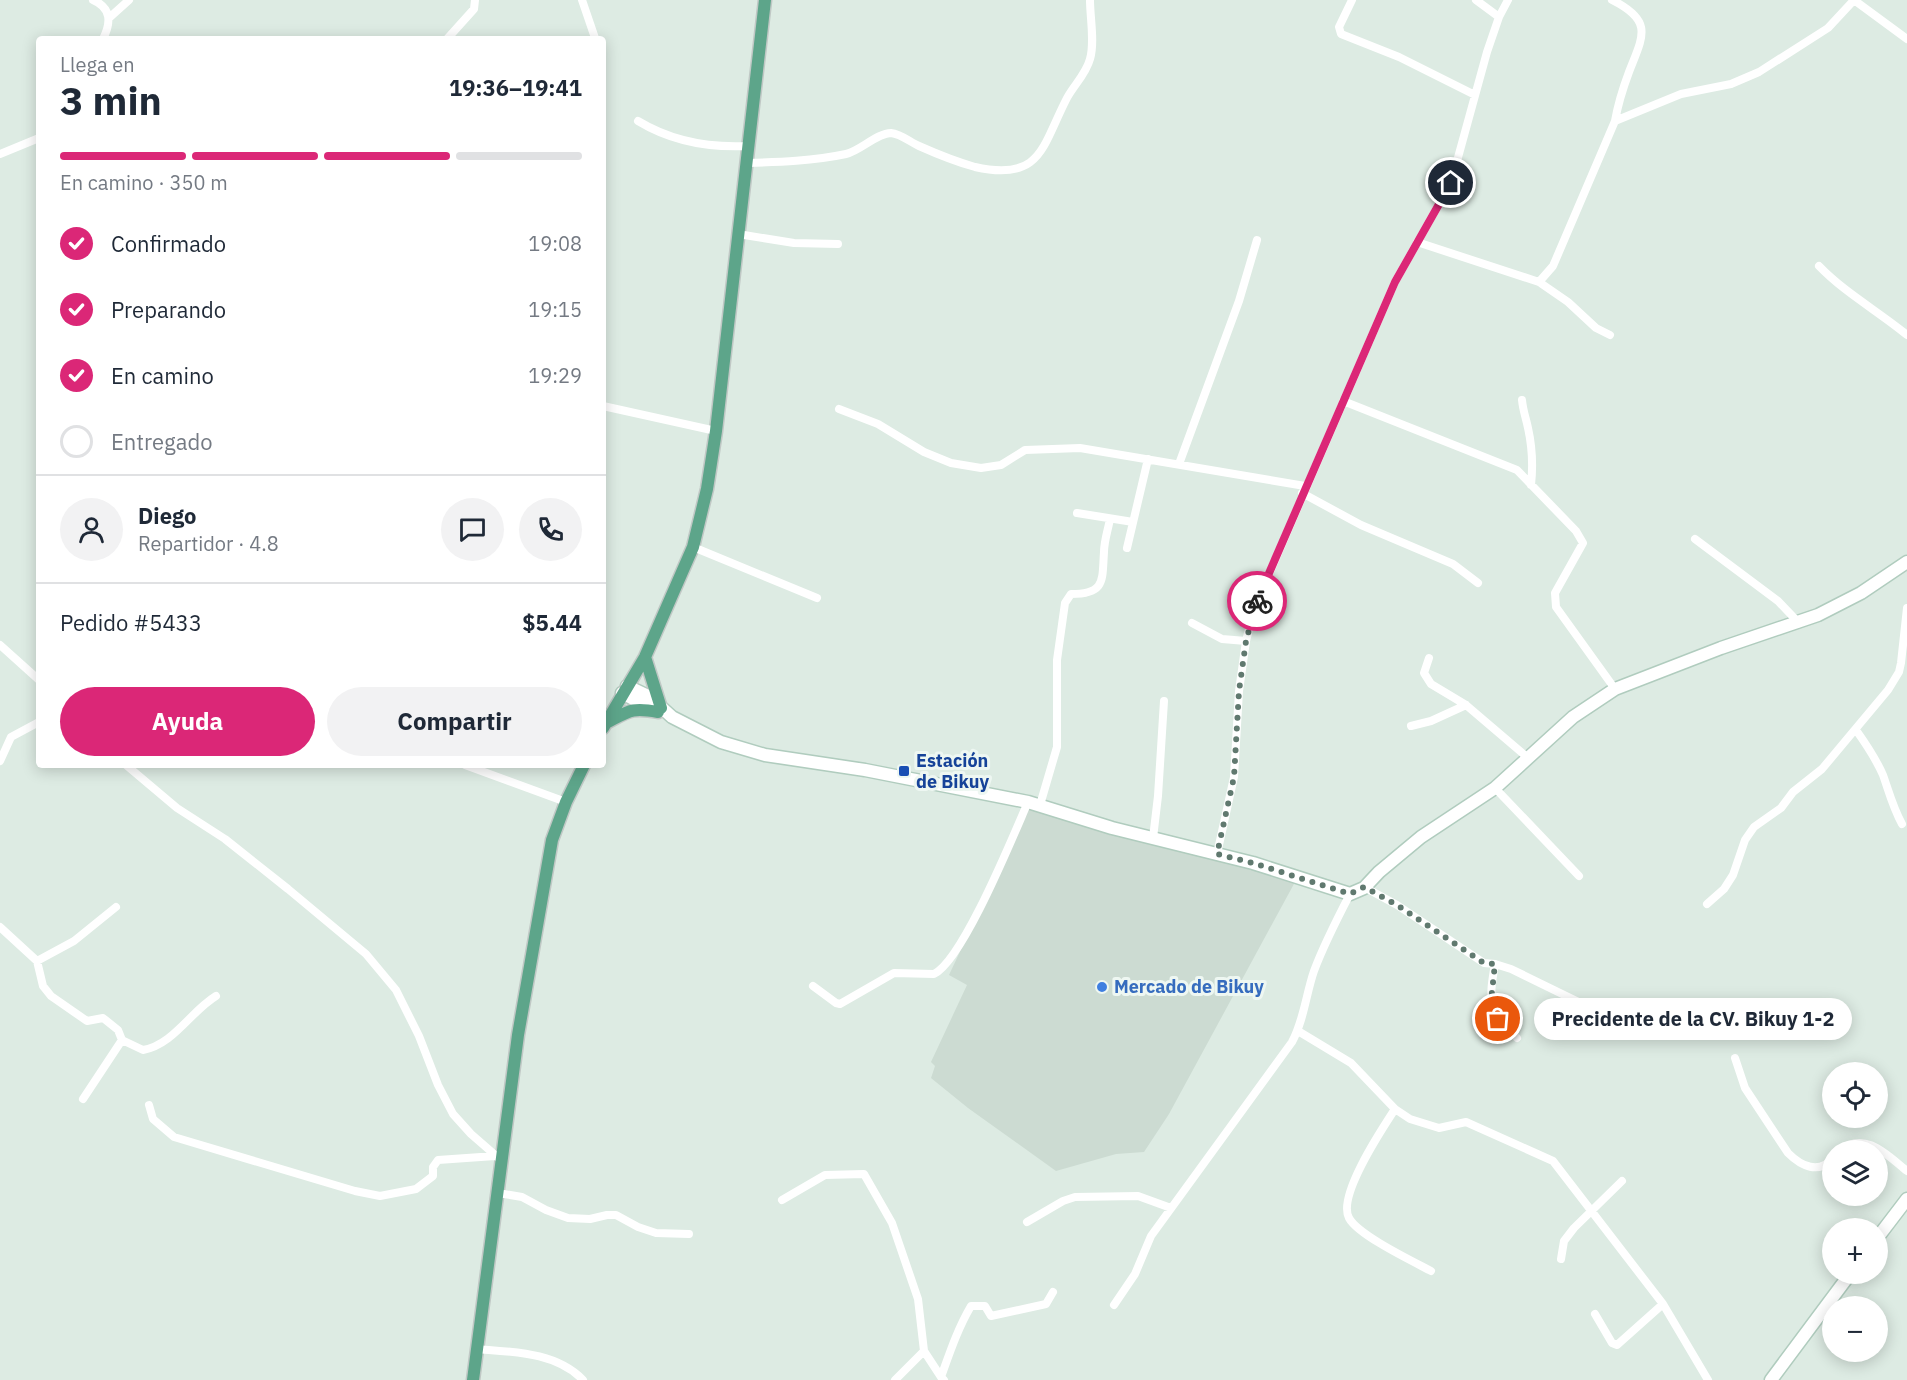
<!DOCTYPE html>
<html lang="es">
<head>
<meta charset="utf-8">
<style>
	body { margin:0; font-family:"IBM Plex Sans",sans-serif; background:#f2f2f3; color:#1f2937; height:100vh; display:flex; flex-direction:column; font-size:22px; white-space:nowrap }
	* { box-sizing:border-box; margin:0 }
	p { font-size:20px; color:#747a83 }
	.icon { flex:none; width:33px; height:33px; fill:none; stroke:currentColor; stroke-width:2; stroke-linecap:round; stroke-linejoin:round }
	.map { position:relative; flex:1; overflow:hidden }
	.side { position:absolute; left:36px; top:36px; width:570px; height:732px; display:flex; flex-direction:column; background:#fff; border-radius:6px; box-shadow:0 3px 15px #0003 }
	.side>* { flex:none }
	.buttons { position:absolute; left:1822px; top:1062px; display:grid; gap:12px }
	.buttons a { display:grid; place-items:center; width:66px; height:66px; border-radius:50%; background:#fff; box-shadow:0 3px 15px #0003; font-size:30px }
	.pin { position:absolute; display:grid; place-items:center; width:51px; height:51px; color:#fff; margin:-26px; border:3px solid #fff; border-radius:50%; box-shadow:0 2px 6px #0007 }
	.courier { position:absolute; display:grid; place-items:center; width:60px; height:60px; margin:-30px; border:4px solid #db2777; border-radius:50%; background:#fff; color:#222; box-shadow:0 2px 8px #0007 }
	.bubble { position:absolute; height:42px; border-radius:21px; background:#fff; box-shadow:0 3px 15px #0003; font-size:20px; font-weight:700; line-height:42px; text-align:center }
	.summary em { font-style:normal; font-weight:700 }
	.summary div { display:flex; flex-direction:column-reverse }
	.summary { display:flex; align-items:center; justify-content:space-between; height:102px; padding:0 24px }
	h1 { font-size:39px; font-weight:700; line-height:45px }
	.bar { display:grid; grid-template-columns:repeat(4,1fr); gap:9px 6px; align-content:center; height:72px; padding:0 24px }
	.bar i { height:8px; border-radius:4px; background:#e0e1e3 }
	.bar .active { background:#db2777 }
	.bar p { grid-column:span 4 }
	.line { display:flex; align-items:center; gap:15px; padding:0 24px; border-top:2px solid #e0e1e3 }
	.line div { flex:1 }
	.round { display:grid; place-items:center; flex:none; width:63px; height:63px; border-radius:32px; background:#f2f2f3 }
	ol { padding:0 24px; list-style:none }
	li { display:flex; align-items:center; gap:18px; height:66px }
	li p { margin-inline-start:auto }
	li .icon { padding:6px; border-radius:50%; background:#db2777; color:#fff; stroke-width:4 }
	li:last-child { color:#747a83 }
	li i { width:33px; height:33px; border:3px solid #e0e1e3; border-radius:50% }
	.button { display:flex; gap:12px; margin-top:auto; padding:12px 24px }
	.button a { flex:1; height:69px; border-radius:36px; background:#db2777; color:#fff; font-size:24px; font-weight:700; line-height:69px; text-align:center }
	.button a+a { background:#f2f2f3; color:#1f2937 }
	.map>svg:first-child { display:block }
</style>
</head>
<body>
<div class="map">
<svg width="1907" height="1380" viewBox="0 0 1907 1380">
	<rect width="100%" height="100%" fill="#ddebe3"/>
	<path fill="#ccdbd2" d="M1029,805L1295,882L1169,1114L1144,1152L1116,1154L1056,1171L968,1108L931,1078L935,1066L931,1062L967,985L949,975Z"/>
	<g fill="none" stroke-linecap="round" stroke-linejoin="round">
		<defs>
			<path id="secondary" d="M627,686L650,697L672,717L721,742L765,755L865,770L1028,802L1112,828L1253,863L1350,894L1364,888L1379,872L1421,837L1495,788L1573,717L1615,689L1721,648L1818,615L1861,593L1907,562
				M622,693L652,709
				M1878,1237L1907,1199
				M1771,1380L1850,1274"/>
			<path id="primary" d="M645,657L661,708
				M606,723C629,711 631,707 658,712
				M603,728L645,657L693,547L707,489L716,431L765,0
				M473,1380L518,1035L552,840L566,802L584,765"/>
		</defs>
		<use href="#secondary" stroke="#b0ccbe" stroke-width="15"/>
		<use href="#primary" stroke="#c0c8c5" stroke-width="15"/>
		<path stroke="#fff" stroke-width="8" d="M93,0C112,8 111,23 103,39
			M582,0L595,38
			M1352,0L1339,27L1341,34L1399,57L1475,95
			M1476,0L1499,17
			M1612,0C1654,21 1643,36 1629,72C1623,88 1618,104 1615,121
			M1854,0L1907,39
			M109,18L129,0
			M447,39L474,9L475,0
			M638,121C671,141 709,148 748,146
			M0,154L39,138
			M746,163C779,162 813,161 846,154C860,151 877,133 891,133C901,134 910,142 919,146C937,154 957,162 975,167C1042,182 1042,146 1067,98C1074,85 1086,74 1090,59C1095,42 1090,18 1090,0
			M738,234L794,243L838,244
			M1417,242L1539,282L1568,302L1596,328L1610,335
			M1819,266C1845,293 1878,311 1907,335
			M1539,282L1553,266L1615,121L1681,94L1731,84L1759,72L1828,28L1854,0
			M1522,400C1523,411 1526,418 1528,428C1532,446 1533,467 1531,485
			M1343,401L1517,470L1576,531L1583,543L1555,593L1556,607L1615,689
			M603,406L716,431
			M839,409L878,424L924,452L951,463L981,468L1001,465L1025,450L1080,448L1305,486
			M1179,464L1239,301L1257,240
			M1302,493L1361,525L1453,564L1478,583
			M1077,513L1133,522
			M1695,539L1778,601L1799,623
			M693,547L817,598
			M1127,548L1148,459
			M1192,623L1222,639L1246,641
			M0,645L39,680
			M1429,658L1424,673L1431,684L1466,705L1527,757
			M1411,726L1431,721L1466,705
			M1856,730C1866,744 1876,759 1883,775C1889,792 1893,808 1902,824
			M0,761L11,737L39,722
			M126,765L177,808L225,839L288,889L366,954L396,990L419,1036L438,1085L453,1114L471,1134L502,1161
			M465,765L566,802
			M1495,788L1579,876
			M1040,805L1057,747V660L1065,603L1071,594C1106,594 1102,580 1104,552C1104,541 1108,530 1110,519
			M1153,838L1158,796L1164,701
			M1217,854L1234,777L1239,691L1246,641L1254,609L1395,282L1451,183L1487,52L1499,17L1508,0
			M1364,887L1397,905L1484,963L1495,964L1511,969L1640,1032
			M1707,904L1724,889L1733,875L1745,840L1754,827L1781,808L1793,792L1822,769L1888,690L1899,672L1901,663L1907,608
			M0,927L37,961L74,941L116,907
			M37,961L43,986L51,996L87,1021L103,1018L118,1030L122,1040L83,1099
			M1495,964C1488,1003 1489,1010 1517,1038
			M813,986L836,1003L840,1004L894,973L934,974C963,960 1013,836 1028,802
			M1298,1031L1351,1063L1395,1109L1410,1119L1439,1128L1466,1122L1553,1161L1663,1304L1708,1380
			M122,1040L143,1050C173,1045 191,1011 216,996
			M1735,1058L1745,1088L1788,1153C1801,1166 1819,1175 1833,1158
			M149,1105L153,1119L174,1137L355,1191L380,1196L416,1189L433,1176V1167L438,1160L495,1156
			M1395,1109C1382,1129 1337,1196 1349,1218C1358,1235 1412,1261 1431,1271
			M1839,1150C1866,1131 1886,1154 1907,1171
			M498,1193L522,1197L546,1210L568,1218L590,1219L607,1215H616L638,1227L656,1233L689,1234
			M782,1200L825,1175L864,1174L892,1223L918,1299L924,1351L941,1377
			M1027,1222L1063,1201L1075,1197L1138,1196L1171,1208
			M1561,1259L1564,1241L1574,1228L1622,1181
			M1114,1305L1135,1274L1151,1236L1292,1042C1304,1020 1306,994 1314,971C1324,944 1337,919 1350,894
			M1595,1314L1612,1343L1617,1345L1663,1304
			M477,1349C513,1352 556,1352 583,1380
			M895,1380L924,1351
			M944,1380L941,1377C950,1352 958,1328 971,1306H985L991,1316L1046,1304L1053,1292"/>
		<use href="#secondary" stroke="#fff" stroke-width="12"/>
		<use href="#primary" stroke="#5da58a" stroke-width="12"/>
	</g>
	<g fill="none" stroke-linecap="round" stroke-linejoin="round">
		<path stroke="#60796f" stroke-width="6" stroke-dasharray="0 10.8" d="M1257,601L1246,641L1239,691L1234,777L1217,854L1253,863L1350,894L1364,887L1397,905L1484,963L1495,964L1491,1001L1498,1019"/>
		<path stroke="#db2777" stroke-width="8" d="M1257,601L1395,282L1451,183"/>
	</g>
	<rect fill="#1a4fb4" stroke="#eef7f2" stroke-width="2" x="898" y="765" width="12" height="12" rx="3"/>
	<circle fill="#3f7fe0" stroke="#eef7f2" stroke-width="2" cx="1102" cy="987" r="6"/>
	<g text-anchor="middle" stroke-width="6" stroke-linejoin="round" paint-order="stroke">
		<g font-size="18" font-weight="bold" fill="#164399" stroke="#eef7f2" text-anchor="start">
			<text x="916" y="767">Estación<tspan x="916" dy="21">de Bikuy</tspan></text>
		</g>
		<g font-size="18" font-weight="bold" fill="#366cbe" stroke="#eef7f2" text-anchor="start">
			<text x="1114" y="993">Mercado de Bikuy</text>
		</g>
	</g>
</svg>
<div class="buttons">
<a><svg class="icon" aria-label="locate" viewBox="0 0 24 24"><circle cx="12" cy="12" r="6"/><path d="M12 2v4M12 18v4M2 12h4M18 12h4"/></svg></a>
<a><svg class="icon" aria-label="layers" viewBox="0 0 24 24"><path d="M12 4l9 5-9 5-9-5zM3 14l9 5 9-5"/></svg></a>
<a>+</a>
<a>−</a>
</div>
<div class="pin" style="left:1498px;top:1019px;background:#ea580c"><svg class="icon" aria-label="bag" viewBox="0 0 24 24"><path d="M5 8h14l-1 12H6zM9 8a3 3 0 0 1 6 0"/></svg></div>
<div class="pin" style="left:1451px;top:183px;background:#1f2937"><svg class="icon" aria-label="home" viewBox="0 0 24 24"><path d="M3 11l9-7 9 7M6 9v11h12V9"/></svg></div>
<div class="courier" style="left:1257px;top:601px"><svg class="icon" aria-label="bike" viewBox="0 0 24 24"><circle cx="6" cy="16" r="4"/><circle cx="18" cy="16" r="4"/><path d="M6 16l4-8h5l3 8M10 8l3 8H6M13 5h3"/></svg></div>
<div class="bubble" style="left:1534px;top:998px;width:318px">Precidente de la CV. Bikuy 1-2</div>
<section class="side">
<div class="summary"><div><h1>3 min</h1><p>Llega en</p></div><em>19:36–19:41</em></div>
<div class="bar"><i class="active"></i><i class="active"></i><i class="active"></i><i></i><p>En camino · 350 m</p></div>
<ol>
<li><svg class="icon" aria-label="check" viewBox="0 0 24 24"><path d="M5 12l5 5 9-10"/></svg>Confirmado<p>19:08</p></li>
<li><svg class="icon" aria-label="check" viewBox="0 0 24 24"><path d="M5 12l5 5 9-10"/></svg>Preparando<p>19:15</p></li>
<li><svg class="icon" aria-label="check" viewBox="0 0 24 24"><path d="M5 12l5 5 9-10"/></svg>En camino<p>19:29</p></li>
<li><i></i>Entregado</li>
</ol>
<div class="line" style="height:108px"><a class="round"><svg class="icon" aria-label="person" viewBox="0 0 24 24"><circle cx="12" cy="8" r="4"/><path d="M4 21q1-7 8-7t8 7"/></svg></a><div><b>Diego</b><p>Repartidor · 4.8</p></div><a class="round"><svg class="icon" aria-label="chat" viewBox="0 0 24 24"><path d="M4 5h16v11H9l-5 4z"/></svg></a><a class="round"><svg class="icon" aria-label="phone" viewBox="0 0 24 24"><path d="M5 4h4l2 5-3 2q2 4 5 5l2-3 5 2v4C11 20 4 13 5 4z"/></svg></a></div>
<div class="line" style="height:78px"><div>Pedido #5433</div><b>$5.44</b></div>
<div class="button"><a>Ayuda</a><a>Compartir</a></div>
</section>
</div>
</body>
</html>
